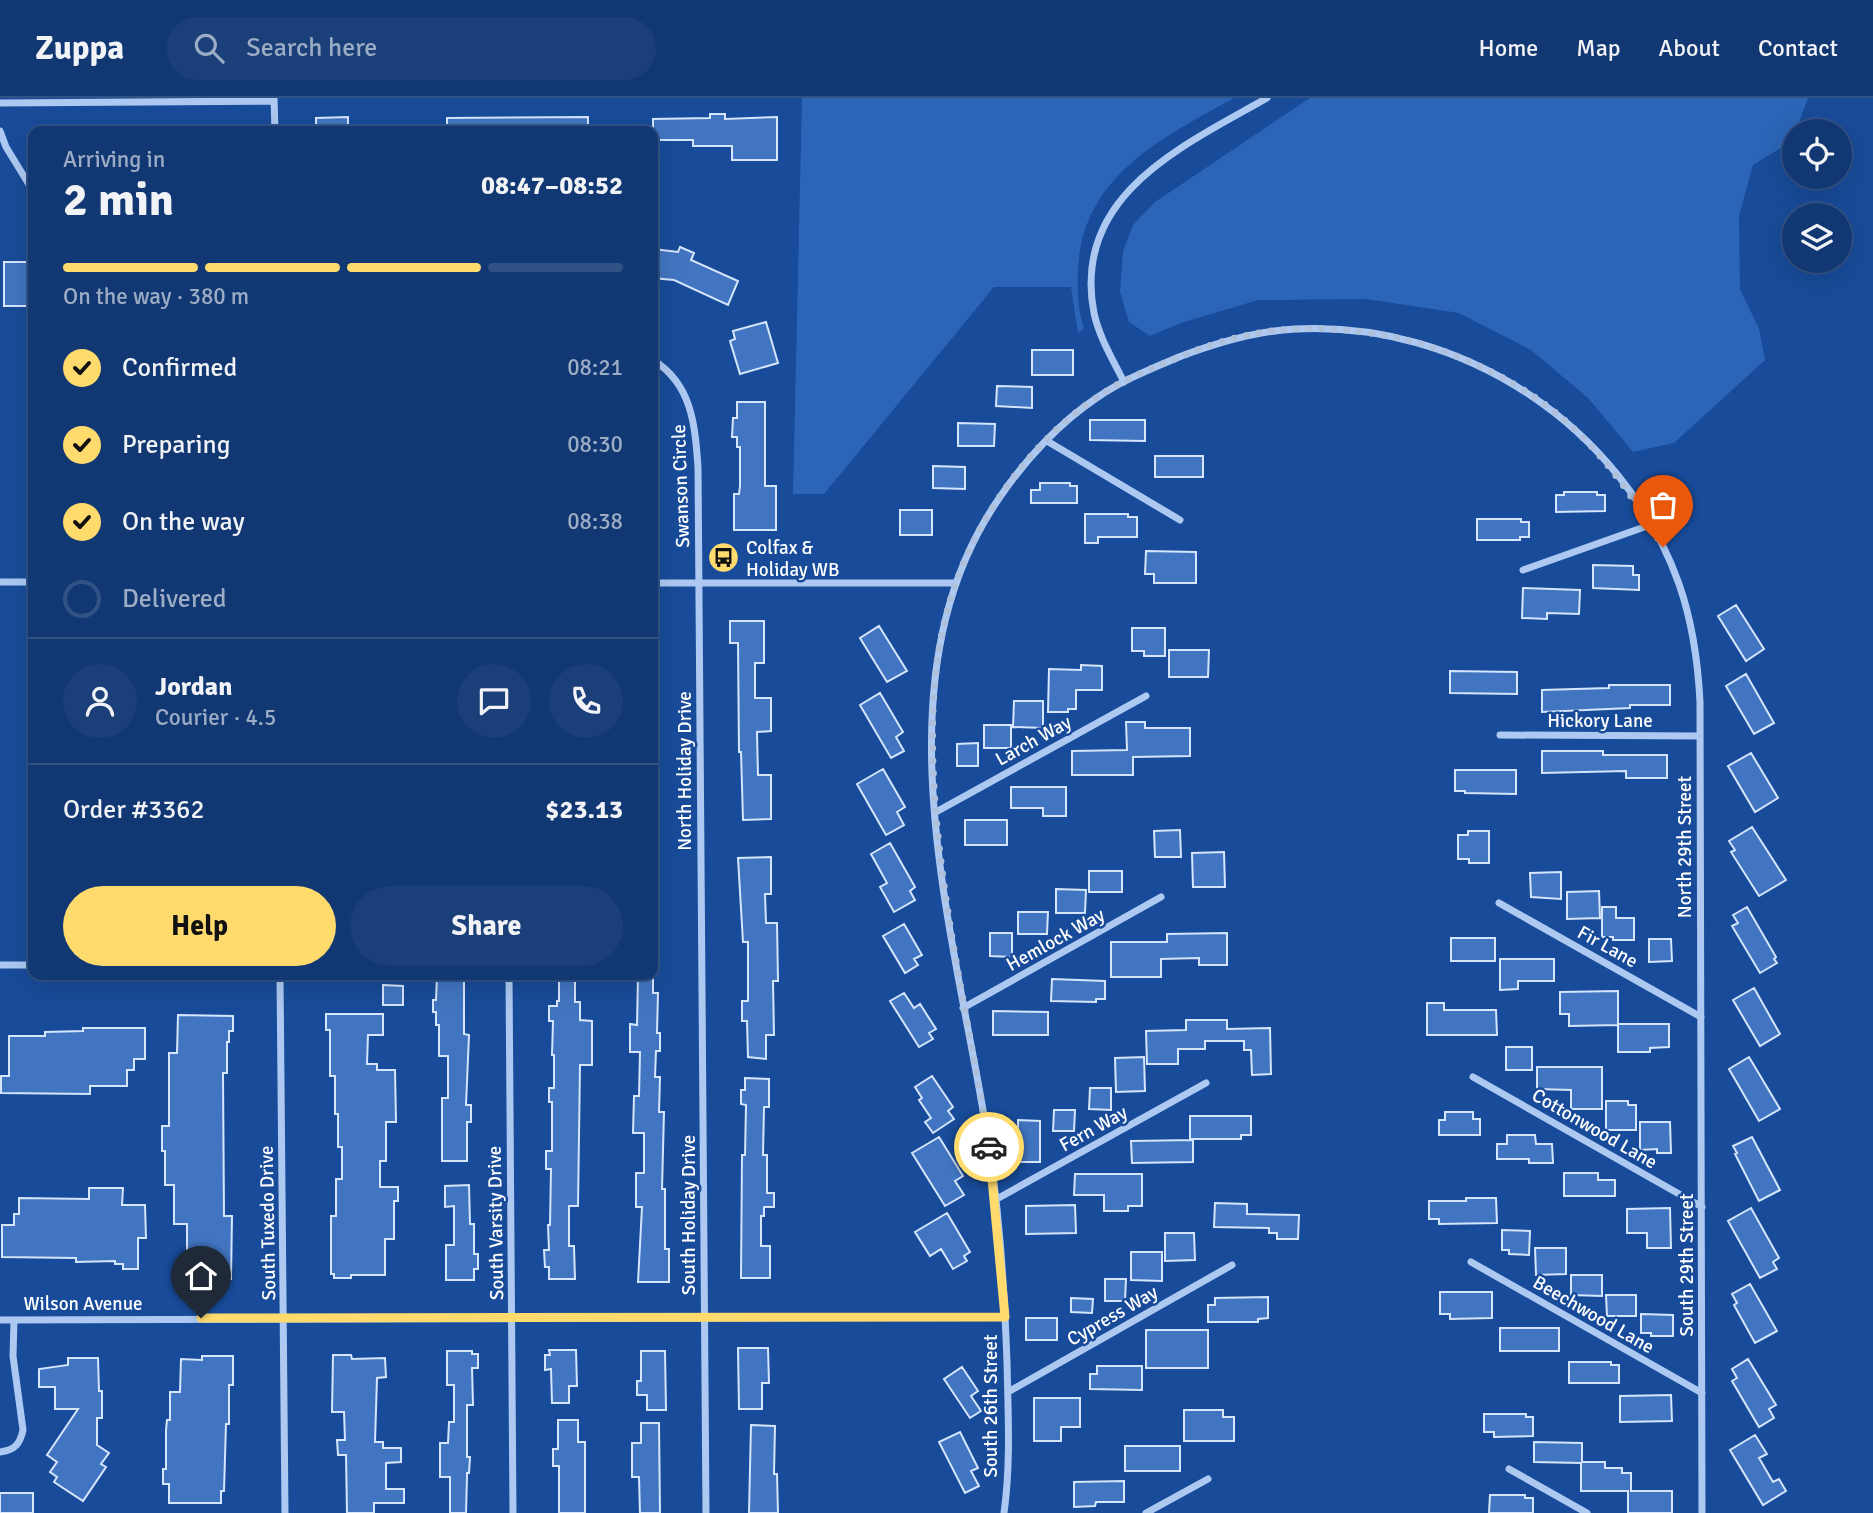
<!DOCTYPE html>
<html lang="en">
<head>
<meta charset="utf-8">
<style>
	body { margin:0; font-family:Signika,sans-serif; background:#1b3f78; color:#f1f3f6; height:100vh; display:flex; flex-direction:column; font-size:26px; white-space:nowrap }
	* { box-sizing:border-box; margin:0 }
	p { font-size:23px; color:#9cacc4 }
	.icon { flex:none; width:38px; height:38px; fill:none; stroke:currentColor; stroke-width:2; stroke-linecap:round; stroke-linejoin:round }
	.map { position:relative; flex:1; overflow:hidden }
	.drawer { position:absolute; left:28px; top:28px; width:630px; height:854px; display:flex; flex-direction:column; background:#123873; border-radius:14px; box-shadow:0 7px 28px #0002,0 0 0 2px #315285 }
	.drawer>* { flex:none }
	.buttons { position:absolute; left:1782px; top:21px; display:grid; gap:14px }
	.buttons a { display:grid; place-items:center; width:70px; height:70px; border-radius:50%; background:#123873; box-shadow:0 7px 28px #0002,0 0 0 2px #315285; font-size:35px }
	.pin { position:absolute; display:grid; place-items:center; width:60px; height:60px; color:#fff; margin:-72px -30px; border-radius:50% 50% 50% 0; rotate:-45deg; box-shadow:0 0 7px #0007 }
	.pin .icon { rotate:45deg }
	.courier { position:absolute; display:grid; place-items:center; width:70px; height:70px; margin:-35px; border:5px solid #ffdb6e; border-radius:50%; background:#fff; color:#222; box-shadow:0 2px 9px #0007 }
	.headline em { font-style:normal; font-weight:800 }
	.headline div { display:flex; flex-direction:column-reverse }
	.headline { display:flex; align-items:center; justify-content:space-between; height:119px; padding:0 35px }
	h1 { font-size:46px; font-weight:800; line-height:52px }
	.bar { display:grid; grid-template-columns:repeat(4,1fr); gap:10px 7px; align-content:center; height:84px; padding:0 35px }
	.bar i { height:9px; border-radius:5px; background:#315285 }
	.bar .active { background:#ffdb6e }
	.bar p { grid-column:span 4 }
	.line { display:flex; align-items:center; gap:18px; padding:0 35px; border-top:2px solid #315285 }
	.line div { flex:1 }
	.round { display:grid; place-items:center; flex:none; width:74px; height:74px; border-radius:37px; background:#1b3f78 }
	ol { padding:0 35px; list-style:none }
	li { display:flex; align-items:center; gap:21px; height:77px }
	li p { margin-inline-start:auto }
	li .icon { padding:7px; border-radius:50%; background:#ffdb6e; color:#111; stroke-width:4 }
	li:last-child { color:#9cacc4 }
	li i { width:38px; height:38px; border:4px solid #315285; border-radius:50% }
	.primary-button { display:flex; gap:14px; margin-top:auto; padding:14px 35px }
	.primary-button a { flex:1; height:80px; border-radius:42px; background:#ffdb6e; color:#111; font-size:28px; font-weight:800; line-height:80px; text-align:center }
	.primary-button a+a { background:#1b3f78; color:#f1f3f6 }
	header { display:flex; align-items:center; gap:42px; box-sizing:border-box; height:98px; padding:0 35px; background:#123873; border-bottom:2px solid #315285 }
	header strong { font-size:33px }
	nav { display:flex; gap:38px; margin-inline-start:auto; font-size:24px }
	.search { width:490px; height:63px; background:#1b3f78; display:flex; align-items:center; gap:18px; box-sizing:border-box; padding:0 24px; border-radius:38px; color:#9cacc4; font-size:26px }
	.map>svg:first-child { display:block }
</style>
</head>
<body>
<header>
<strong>Zuppa</strong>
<div class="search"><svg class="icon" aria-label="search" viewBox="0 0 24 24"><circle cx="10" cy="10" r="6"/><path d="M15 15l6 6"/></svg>Search here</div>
<nav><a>Home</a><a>Map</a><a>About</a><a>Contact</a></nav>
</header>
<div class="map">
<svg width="1873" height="1415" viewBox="0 0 1873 1415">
	<rect width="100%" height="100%" fill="#184b99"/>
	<path fill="#2c65b7" d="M802,0H1234C1162,40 1082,78 1078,172C1077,192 1078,212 1084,231L1078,235L1071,189H994L824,396H793Z
		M1310,0H1808L1792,43L1753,67L1739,118L1740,191L1759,231L1765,262L1674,345L1633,354L1588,300L1531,252L1459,215L1366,201L1258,202L1181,225L1150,238L1129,224L1120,194L1123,153L1133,127L1155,104Z"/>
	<path fill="#4175c1" stroke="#d5e5fc" stroke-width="2" d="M710,16H725V21L777,19V62H732V48H693V42H653V21L710,20Z
		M348,19V33H316V20Z
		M588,19V33H447V20Z
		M680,149L694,155L691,162L738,183L728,207L674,182L653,180V151L678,154Z
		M4,164H33V208H4Z
		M766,224L778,265L740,276L730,243L735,241L733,233Z
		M1032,252H1073V277H1032Z
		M997,288L1032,289V310L996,308Z
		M737,304H765V388H776V432H734V396H739L740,388V349H737V339H732L733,320H737Z
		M1090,322H1145V343L1090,342Z
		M958,325L995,326L994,348H958Z
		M1155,358H1203V379H1155Z
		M933,368L965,369V391L933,390Z
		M1040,385H1070V388H1077V405H1031V392H1040Z
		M1564,394H1597V397H1605V413L1556,414V397H1564Z
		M900,412H932V437H900Z
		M1085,416H1128V419H1137V439H1098V445H1085Z
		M1477,421H1521V424H1529V439H1520V442H1477Z
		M1146,453L1196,454V485H1154V476H1145Z
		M1593,467L1633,468V477H1639V492L1593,490Z
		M1523,490L1580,492L1579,516L1547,515V521L1522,520Z
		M1736,507L1764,551L1746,563L1718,518Z
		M730,523H764V565H755V600H771V633L757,634L758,677H771V721L743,722L741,654H739L738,545H730Z
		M879,528L907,573L887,584L860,540Z
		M1132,530H1165V558H1144V553H1132Z
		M1169,552H1209L1208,579H1169Z
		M1081,567L1102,568V592H1076V611H1068V614H1048L1049,571L1081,572Z
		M1450,573L1517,574V596L1450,595Z
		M1746,576L1774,625L1754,636L1726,588Z
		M1609,587H1670V607H1630V610L1542,614V592L1609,590Z
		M880,595L903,634L896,639L904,653L891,660L860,607Z
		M1014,603H1043V630L1013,629Z
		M1126,624H1145V630H1190V658L1133,659V677H1072V653L1127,652Z
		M984,627H1011V650H984Z
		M978,645V668H957V646Z
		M1542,653H1603V657H1667V680H1626V673L1542,675Z
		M1751,655L1778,700L1755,714L1728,668Z
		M883,671L905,709L897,714L904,727L886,737L857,686Z
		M1455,672H1516V696L1465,695V693H1455Z
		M1011,689H1066V718H1043V710H1011Z
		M965,722H1007V747H965Z
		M1752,729L1786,782L1759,798L1731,754L1735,752L1729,743Z
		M1180,732L1181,759H1155L1154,733Z
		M1468,733H1489V765H1469V761H1458V737H1468Z
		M890,745L915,789L910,793L915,802L894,814L880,789L887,785L871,756Z
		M1224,754L1225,789H1193L1192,755Z
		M771,759V796H765L766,825H777L778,883H773L774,937H766V961L748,959L747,923H742V903H748V844H743L738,760Z
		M1089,773H1122V794H1089Z
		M1561,774V801L1531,799L1530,775Z
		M1056,791L1086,792L1085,815H1056Z
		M1599,793L1600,820L1567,821V794Z
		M1602,809H1616V820H1634V842H1613V839H1602Z
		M1747,809L1776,859L1774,861L1777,865L1760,875L1732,828L1738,825L1733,817Z
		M1018,814H1048L1047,836H1018Z
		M904,826L922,857L914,861L918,867L905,875L883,838Z
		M990,835H1012V859L990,858Z
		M1227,835V867H1199V860L1161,861V879H1111V844H1167V836Z
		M1451,840H1495V863H1451Z
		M1649,841H1671L1672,863L1649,864Z
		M1500,861H1554V883H1518V891L1500,892Z
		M437,877H464V936L469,937L466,1007H471V1024H467V1063H442V1000H448V958H439V927H436V914H433V902H436Z
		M559,877H575V904H580V922L592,923V967H580L578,1108H569V1148H574L575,1181H549V1169H545L544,1152H549L548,1127H550L551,1071H546V1053H552V1004H549V990H554V957H552L553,923H549V908H557V903H559Z
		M638,877H653V895H658L657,935H660V953H656L655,979H660L659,1014H664L662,1091H665V1151H669V1184H638L642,1109H636V1075H644V1035H633L634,998H639L640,954H630V926L637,927Z
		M1052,881L1105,883V901H1096V904L1051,903Z
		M383,887L403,888V907H383Z
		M1754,890L1780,936L1760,948L1733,902Z
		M1618,893V926H1669V949L1650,950V954H1618V927L1569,928V916H1560V894Z
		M904,895L914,910L920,906L936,931L929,935L933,941L919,949L890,903Z
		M1427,905H1444V912H1496L1497,937H1427Z
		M993,913L1048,914V937H993Z
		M326,916H383V937H368L367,966H377V972H395L396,1024H386V1063H380V1089H398V1103H394V1141H385V1177H351V1180H334V1176H331V1118H336V1081H342V1049H338V1016H335V978H330V932H326Z
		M178,917L233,918V933H229V944H227V975H223L224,1118H232L231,1181H214V1178H181V1158H187V1126H174V1087H165V1053H162V1028H169V955H177Z
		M1186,922H1227V931L1270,930L1271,976L1252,977L1251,952H1244V943H1205V951H1178V966H1147L1146,933L1186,932Z
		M83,930H145V961H134V972H127V988H90V996L1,995V978H9V938H45V934L83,933Z
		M1506,949H1532V972H1506Z
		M1144,959L1145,993L1116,994L1115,960Z
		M1749,959L1780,1011L1759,1023L1729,971Z
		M1537,969H1602V1011H1571V992L1537,991Z
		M932,978L953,1009L948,1013L954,1021L933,1035L925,1024L931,1020L919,1002L922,1000L915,989Z
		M745,980L769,981V1009H764L763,1057H767V1095H774V1109H764V1118H761V1148H770V1180H741L742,1057H745L746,1007L741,1006V992H745Z
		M1090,990H1111V1012L1089,1011Z
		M1606,1003H1628V1007H1636V1032H1606Z
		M1054,1012H1075L1074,1033H1053Z
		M1445,1014H1473V1021H1480V1037H1439V1022H1445Z
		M1190,1018H1251V1037H1241V1041H1190Z
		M1018,1022L1040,1023V1064H1018Z
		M1640,1024H1670L1671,1055H1657V1051L1640,1052Z
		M1507,1037H1535L1536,1046H1552L1553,1065H1529V1061H1497V1046H1507Z
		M939,1039L963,1078L955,1083L964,1097L945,1108L912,1055Z
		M1752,1039L1780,1092L1759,1103L1735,1056L1737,1055L1733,1048Z
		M1193,1042V1064L1132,1065L1131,1043Z
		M1564,1075H1598V1082H1615V1098H1564Z
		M1075,1076H1142V1108H1128V1113H1104V1097H1074Z
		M469,1087L470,1126H474V1156H478V1171H474V1182H446V1147H454V1108L445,1109V1088Z
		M89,1090H123L122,1107H145L146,1140H138V1171H123V1166H115V1163L76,1164V1160L2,1159V1127H14V1116H19V1100L89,1101Z
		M1466,1100H1496L1497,1125L1439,1126V1121H1429V1103H1466Z
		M1215,1105L1247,1106V1116L1299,1117L1298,1141H1277V1135H1269V1130L1214,1129Z
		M1075,1107L1076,1135L1026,1136V1108Z
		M1670,1110L1671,1150H1647V1135H1627V1111Z
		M1751,1110L1779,1160L1773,1164L1777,1171L1760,1180L1728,1123Z
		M947,1115L970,1154L964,1158L967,1163L953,1171L941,1151L930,1158L915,1134Z
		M1502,1132L1530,1133L1529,1157L1509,1156V1152H1502Z
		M1165,1135H1194L1195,1162L1165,1163Z
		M1535,1150H1566V1176L1536,1177Z
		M1131,1154H1162V1183L1131,1182Z
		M1571,1177H1602V1198L1571,1197Z
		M1105,1181H1126L1125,1203H1105Z
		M1750,1186L1777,1233L1755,1245L1734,1207L1737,1205L1732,1196Z
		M1440,1194H1492V1220L1450,1221V1216H1440Z
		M1606,1197H1636V1218H1607Z
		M1268,1199V1220L1258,1221V1224H1208V1207H1215V1200Z
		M1071,1200L1093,1201L1092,1215L1071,1214Z
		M1641,1216L1673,1217V1238H1651V1235H1641Z
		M1026,1220H1057V1242H1026Z
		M1500,1230H1559V1253H1500Z
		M1146,1232H1208V1270H1146Z
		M738,1250H768L769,1285H762V1311H739Z
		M549,1252H576L577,1288H569V1305H552L551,1271L545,1272V1257H550Z
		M447,1253H472V1256H478V1270H472L473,1307H467V1359H470L469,1375H467V1379L466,1415H450V1379H440V1345H448L449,1324H454V1287H447Z
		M641,1253H665L666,1312H647V1297H637V1283H641Z
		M333,1257H351L352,1261L385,1260L386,1279L377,1280L375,1344H383V1350H401V1364L386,1365V1391H404V1405H374V1415H347L346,1357H338L337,1342H345L344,1314H332Z
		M202,1258H233V1287H229V1326H226L224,1393H221V1405H169V1386H163V1371H166V1332L167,1322H170V1294H180L181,1261L202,1262Z
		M68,1260H98L99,1293H102V1320H97V1347L109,1355L101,1366L106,1369L83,1403L54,1384L57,1379L50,1374L57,1364L47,1357L78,1311H55V1289H39V1271L68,1267Z
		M1748,1261L1776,1307L1769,1311L1774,1320L1759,1329L1732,1283L1737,1280L1732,1271Z
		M1569,1264H1611V1267H1619V1285H1569Z
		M1097,1268H1142V1292L1090,1291V1276H1097Z
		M962,1269L978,1293L971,1298L981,1313L970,1320L944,1281Z
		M1671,1297L1672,1323L1620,1324V1298Z
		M1034,1300H1080V1329H1061V1343H1034Z
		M1184,1312H1223V1319H1234V1343H1184Z
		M1484,1316H1526V1319H1533V1338L1494,1339V1334H1484Z
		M558,1322H578V1344H585V1415H559V1368H553V1351H558Z
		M641,1325H659L660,1415H640L639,1379H632V1345H641Z
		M751,1327L775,1328L774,1376H777L778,1415H749Z
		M960,1334L978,1370L971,1373L979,1388L965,1395L939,1344Z
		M1755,1337L1767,1356L1759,1360L1773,1384L1779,1381L1786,1393L1763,1407L1730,1352Z
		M1534,1344L1582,1345V1364H1605V1370H1622V1375H1631V1393H1672V1415H1628V1393H1581V1365L1534,1364Z
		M1125,1348H1180V1373H1125Z
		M1124,1383V1404H1096L1095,1408L1074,1409V1384Z
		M0,1395H33V1415H0Z
		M1490,1397H1525V1400H1533V1415H1489Z"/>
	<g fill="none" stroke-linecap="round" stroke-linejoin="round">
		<path stroke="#adc9f1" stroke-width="7" d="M274,0L275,33
			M0,5L274,3
			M0,33L6,49L33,93
			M653,262C692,286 695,327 698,369L706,1415
			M1124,284C1113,262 1099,239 1094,215C1071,97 1183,48 1267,0
			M1047,343L1180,422
			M1523,472L1650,427
			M0,484H33
			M653,485H956
			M1500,637L1700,638
			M936,714L1146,598
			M1499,805L1701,919
			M0,867H33
			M280,877L285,1415
			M509,877L513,1415
			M963,910L1161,799
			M1473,979L1702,1109
			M995,1102L1206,985
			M1471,1164L1702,1295
			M0,1222L1005,1219
			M1008,1294L1232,1167
			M0,1354C15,1352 20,1346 23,1332L13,1258L14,1222
			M1509,1371L1587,1415
			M1004,1415C1011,1365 1008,1315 1007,1264C1004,1184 999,1104 985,1024C953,828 875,578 1000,399C1025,362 1060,324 1098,299C1123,282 1151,271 1179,259C1216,245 1255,233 1295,231C1461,222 1623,328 1679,486C1692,523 1698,564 1700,604L1702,1415
			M1146,1415L1208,1381"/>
	</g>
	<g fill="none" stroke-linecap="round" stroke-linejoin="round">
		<path stroke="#aec0db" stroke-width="7" stroke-dasharray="0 12.6" d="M989,1049C971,934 944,822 935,705C931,641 930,578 947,514C968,432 1025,348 1096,300C1123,281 1153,270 1182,258C1218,243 1258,232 1297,231C1377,228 1454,249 1522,291C1586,330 1626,386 1663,449"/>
		<path stroke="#ffdb6e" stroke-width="9" d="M201,1220L1005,1219L989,1049"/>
	</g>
	<defs>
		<symbol id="bus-disc" viewBox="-11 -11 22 22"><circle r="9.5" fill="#ffdb6e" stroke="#184b99"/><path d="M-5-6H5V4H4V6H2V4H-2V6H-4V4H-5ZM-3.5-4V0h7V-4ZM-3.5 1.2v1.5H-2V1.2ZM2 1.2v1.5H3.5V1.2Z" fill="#111"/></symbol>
	</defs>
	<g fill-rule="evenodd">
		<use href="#bus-disc" x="706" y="442" width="35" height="35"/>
	</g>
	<g text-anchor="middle" stroke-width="5" stroke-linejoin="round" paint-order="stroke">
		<g font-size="19" fill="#fff" stroke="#184b99">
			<text transform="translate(680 388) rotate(-92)" y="7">Swanson Circle</text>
			<text x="1600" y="629">Hickory Lane</text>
			<text transform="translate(1033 642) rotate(-29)" y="7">Larch Way</text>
			<text transform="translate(684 673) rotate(-90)" y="7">North Holiday Drive</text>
			<text transform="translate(1684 749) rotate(-90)" y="7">North 29th Street</text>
			<text transform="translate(1055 841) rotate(-29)" y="7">Hemlock Way</text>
			<text transform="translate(1608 848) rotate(29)" y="7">Fir Lane</text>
			<text transform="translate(1093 1030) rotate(-29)" y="7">Fern Way</text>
			<text transform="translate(1595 1030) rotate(30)" y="7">Cottonwood Lane</text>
			<text transform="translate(688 1117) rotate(-90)" y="7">South Holiday Drive</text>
			<text transform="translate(267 1125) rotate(-91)" y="7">South Tuxedo Drive</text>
			<text transform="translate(495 1125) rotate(-91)" y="7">South Varsity Drive</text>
			<text transform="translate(1686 1167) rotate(-90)" y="7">South 29th Street</text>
			<text x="83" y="1212">Wilson Avenue</text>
			<text transform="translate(1594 1216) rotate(30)" y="7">Beechwood Lane</text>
			<text transform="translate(1112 1217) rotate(-30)" y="7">Cypress Way</text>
			<text transform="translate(990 1308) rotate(-90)" y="7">South 26th Street</text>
		</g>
		<g font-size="19" fill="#fff" stroke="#184b99" text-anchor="start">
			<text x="746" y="456">Colfax &amp;<tspan x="746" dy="22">Holiday WB</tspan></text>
		</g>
	</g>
</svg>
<div class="buttons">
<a><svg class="icon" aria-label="locate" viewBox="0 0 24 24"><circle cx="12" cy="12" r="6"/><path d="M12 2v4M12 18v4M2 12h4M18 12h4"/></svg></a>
<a><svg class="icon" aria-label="layers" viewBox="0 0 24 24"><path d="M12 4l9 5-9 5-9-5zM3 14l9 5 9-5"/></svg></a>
</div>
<div class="pin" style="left:1663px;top:449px;background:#ea580c"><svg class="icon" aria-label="bag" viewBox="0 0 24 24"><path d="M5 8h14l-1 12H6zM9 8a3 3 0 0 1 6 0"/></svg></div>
<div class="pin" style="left:201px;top:1220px;background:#1f2937"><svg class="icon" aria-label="home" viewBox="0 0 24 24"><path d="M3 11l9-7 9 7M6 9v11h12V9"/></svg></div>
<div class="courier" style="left:989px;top:1049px"><svg class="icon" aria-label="car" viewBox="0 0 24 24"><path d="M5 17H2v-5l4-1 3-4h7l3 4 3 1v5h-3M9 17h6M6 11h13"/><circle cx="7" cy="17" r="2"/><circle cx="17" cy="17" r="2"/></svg></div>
<section class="drawer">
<div class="headline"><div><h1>2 min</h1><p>Arriving in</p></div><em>08:47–08:52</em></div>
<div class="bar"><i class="active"></i><i class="active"></i><i class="active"></i><i></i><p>On the way · 380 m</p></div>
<ol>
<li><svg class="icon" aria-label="check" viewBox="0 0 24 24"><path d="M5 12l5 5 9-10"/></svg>Confirmed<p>08:21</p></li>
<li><svg class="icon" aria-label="check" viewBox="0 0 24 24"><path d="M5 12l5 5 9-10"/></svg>Preparing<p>08:30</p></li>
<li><svg class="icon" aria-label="check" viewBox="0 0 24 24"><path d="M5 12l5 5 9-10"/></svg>On the way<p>08:38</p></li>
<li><i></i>Delivered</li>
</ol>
<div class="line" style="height:126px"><a class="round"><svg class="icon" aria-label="person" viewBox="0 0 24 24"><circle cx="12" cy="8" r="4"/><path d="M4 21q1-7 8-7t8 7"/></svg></a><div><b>Jordan</b><p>Courier · 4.5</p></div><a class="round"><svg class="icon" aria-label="chat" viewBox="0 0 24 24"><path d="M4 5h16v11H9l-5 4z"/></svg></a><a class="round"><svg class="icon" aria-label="phone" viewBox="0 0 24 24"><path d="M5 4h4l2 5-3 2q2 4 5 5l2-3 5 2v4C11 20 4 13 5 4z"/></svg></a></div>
<div class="line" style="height:91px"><div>Order #3362</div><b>$23.13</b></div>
<div class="primary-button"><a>Help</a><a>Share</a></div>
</section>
</div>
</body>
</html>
